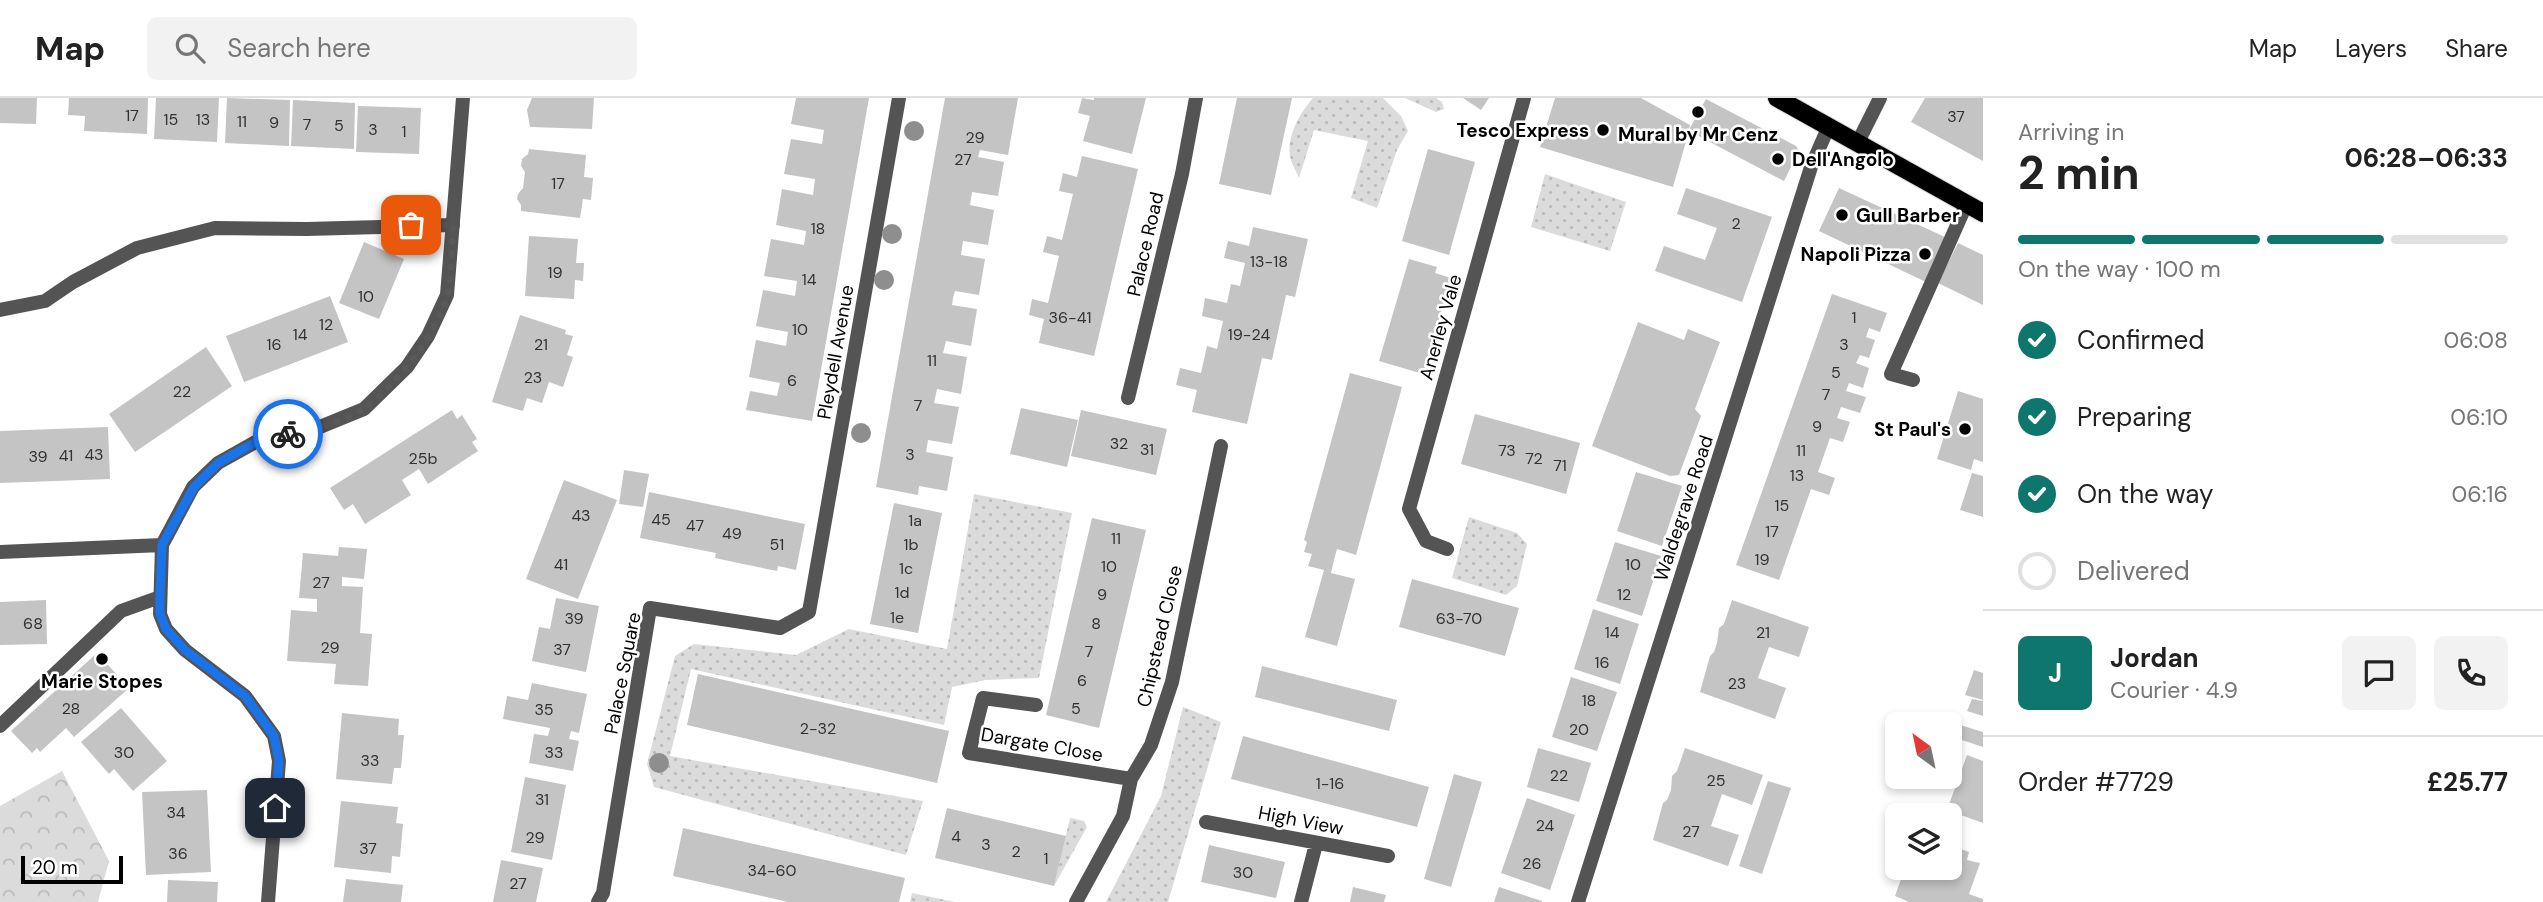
<!DOCTYPE html>
<html lang="en">
<head>
<meta charset="utf-8">
<style>
	body { margin:0; font-family:"DM Sans",sans-serif; background:#f2f2f2; color:#222; height:100vh; display:flex; flex-direction:column; font-size:26px; white-space:nowrap }
	* { box-sizing:border-box; margin:0 }
	p { font-size:23px; color:#767676 }
	.icon { flex:none; width:38px; height:38px; fill:none; stroke:currentColor; stroke-width:2; stroke-linecap:round; stroke-linejoin:round }
	.map { position:relative; flex:1; overflow:hidden }
	.details { display:flex; flex-direction:column; background:#fff; width:560px }
	.details>* { flex:none }
	.needle { width:46px; rotate:327deg }
	.fabs { position:absolute; left:1885px; top:614px; display:grid; gap:14px }
	.fabs a { display:grid; place-items:center; width:77px; height:77px; border-radius:10px; background:#fff; box-shadow:0 4px 10px #0003; font-size:35px }
	.scale { position:absolute; left:21px; bottom:18px; width:102px; box-sizing:border-box; padding-left:7px; border:4px solid #000; border-top:0; font-size:19px; line-height:24px; white-space:nowrap; color:#000; -webkit-text-stroke:5px #fff; paint-order:stroke }
	.pin { position:absolute; display:grid; place-items:center; width:60px; height:60px; color:#fff; margin:-30px; border-radius:14px; box-shadow:0 4px 10px #0006 }
	.courier { position:absolute; display:grid; place-items:center; width:70px; height:70px; margin:-35px; border:5px solid #1a73e8; border-radius:50%; background:#fff; color:#222; box-shadow:0 2px 9px #0007 }
	.headline em { font-style:normal; font-weight:700 }
	.headline div { display:flex; flex-direction:column-reverse }
	.headline { display:flex; align-items:center; justify-content:space-between; height:119px; padding:0 35px }
	h1 { font-size:46px; font-weight:700; line-height:52px }
	.bar { display:grid; grid-template-columns:repeat(4,1fr); gap:10px 7px; align-content:center; height:84px; padding:0 35px }
	.bar i { height:9px; border-radius:5px; background:#e0e0e0 }
	.bar .on { background:#0f766e }
	.bar p { grid-column:span 4 }
	.line { display:flex; align-items:center; gap:18px; padding:0 35px; border-top:2px solid #e0e0e0 }
	.line div { flex:1 }
	.round { display:grid; place-items:center; flex:none; width:74px; height:74px; border-radius:10px; background:#f2f2f2 }
	ol { padding:0 35px; list-style:none }
	li { display:flex; align-items:center; gap:21px; height:77px }
	li p { margin-inline-start:auto }
	li .icon { padding:7px; border-radius:50%; background:#0f766e; color:#fff; stroke-width:4 }
	li:last-child { color:#767676 }
	li i { width:38px; height:38px; border:4px solid #e0e0e0; border-radius:50% }
	header { display:flex; align-items:center; gap:42px; box-sizing:border-box; height:98px; padding:0 35px; background:#fff; border-bottom:2px solid #e0e0e0 }
	header strong { font-size:33px }
	nav { display:flex; gap:38px; margin-inline-start:auto; font-size:24px }
	.search { width:490px; height:63px; background:#f2f2f2; display:flex; align-items:center; gap:18px; box-sizing:border-box; padding:0 24px; border-radius:10px; color:#767676; font-size:26px }
	main { display:flex; flex:1; min-height:0 }
	.map>svg:first-child { display:block }
</style>
</head>
<body>
<header>
<strong>Map</strong>
<div class="search"><svg class="icon" aria-label="search" viewBox="0 0 24 24"><circle cx="10" cy="10" r="6"/><path d="M15 15l6 6"/></svg>Search here</div>
<nav><a>Map</a><a>Layers</a><a>Share</a></nav>
</header>
<main>
<div class="map">
<svg width="1983" height="804" viewBox="0 0 1983 804">
	<defs>
		<pattern id="green-dots" width="8" height="8" patternUnits="userSpaceOnUse" patternTransform="scale(1.75)"><rect width="8" height="8" fill="#dbdbdb"/><path d="M2 2h.1M6 6h.1" fill="none" stroke="#bababa" stroke-width="1.8" stroke-linecap="round"/></pattern>
		<pattern id="forest-crowns" width="20" height="18" patternUnits="userSpaceOnUse" patternTransform="scale(1.75)"><rect width="20" height="18" fill="#dbdbdb"/><path d="M2 6a3 3 0 1 1 6 0M12 15a3 3 0 1 1 6 0" fill="none" stroke="#bababa"/></pattern>
	</defs>
	<rect width="100%" height="100%" fill="#fff"/>
	<path fill="url(#green-dots)" d="M1313,0H1383L1401,18L1408,33L1397,52L1377,110L1351,100L1368,43L1314,32L1299,80C1296,73 1291,65 1290,58C1287,37 1300,15 1313,0Z
		M1405,0H1436L1442,4L1444,11L1436,14Z
		M1545,76L1626,104L1610,153L1531,129Z
		M974,396L1072,415L1039,580L986,582L952,589L944,627L691,571L670,658L923,703L906,757L654,689L647,666L675,558L694,546L796,557L849,531L947,551Z
		M1469,419L1517,435L1527,446L1517,488L1506,497L1452,480Z
		M1183,609L1221,624L1168,804H1106L1161,698Z
		M1070,720L1084,723L1087,729L1054,788Z
		M912,795L955,804H910Z"/>
	<path fill="url(#forest-crowns)" d="M62,673L109,763L98,804H0V708Z"/>
	<path fill="#c4c4c4" d="M0,0H37L36,26L0,25Z
		M69,0H148L147,36L84,33L85,18L68,17Z
		M156,0H219L217,44L154,41Z
		M227,0L290,2L289,48L225,45Z
		M532,0H594L592,31L530,29L527,12Z
		M796,0H869L812,323L746,312L750,293L777,298L780,285L749,279L756,242L786,248L788,234L756,228L763,192L795,198L796,191L797,183L764,178L771,141L804,147L806,133L776,127L782,91L813,97L815,81L784,76L791,41L822,46L824,32L791,26Z
		M945,0H1018L1008,57L980,52L978,59L1004,64L998,98L972,94L970,107L994,112L988,147L963,143L961,157L985,161L979,197L955,193L953,200L952,207L977,211L971,248L946,243L943,255L967,259L961,296L937,291L934,305L959,309L952,346L928,342L926,354L953,359L947,393L919,388L918,397L876,389Z
		M1082,0L1094,2V0H1146L1132,56L1083,43L1090,18L1078,15Z
		M1237,0H1292L1271,97L1219,86Z
		M1463,0H1489L1481,12Z
		M1555,0H1641L1690,27L1689,32L1706,1L1796,48L1799,53L1784,83L1689,33L1673,89L1540,49Z
		M1925,0H1983V63L1911,24Z
		M293,2L355,5L354,51L291,48Z
		M358,8L421,10L419,56L356,54Z
		M529,51L586,57L584,79L593,80L591,102L583,101L580,120L521,113V107L517,101L518,96L523,90L525,74L521,68L522,61L528,56Z
		M1428,51L1475,64L1449,157L1402,143Z
		M1082,58L1138,71L1094,258L1039,245L1044,221L1029,217L1032,201L1048,205L1059,158L1043,154L1047,138L1062,142L1073,96L1059,93L1063,75L1077,79Z
		M1686,90L1772,119L1742,204L1655,173L1664,148L1705,162L1717,130L1677,116Z
		M1839,90L1947,140L1926,184L1819,133Z
		M1253,129L1308,141L1295,199L1286,197L1272,262L1262,260L1247,326L1192,314L1197,292L1176,287L1180,270L1201,275L1207,248L1217,251L1223,223L1202,218L1205,200L1227,205L1231,186L1240,188L1245,165L1224,160L1226,151L1228,143L1249,148Z
		M529,138L578,141L576,165H584L583,183L575,182L574,201L525,198Z
		M364,144L404,161L379,221L339,205Z
		M1958,145L1983,157V207L1938,185Z
		M1409,161L1437,169L1435,175L1451,180L1423,276L1379,263Z
		M1832,196L1887,215L1880,234L1869,230L1866,239L1875,242L1869,260L1860,257L1856,265L1869,270L1863,290L1849,285L1846,293L1866,299L1860,315L1841,309L1837,320L1850,324L1843,344L1830,340L1818,374L1835,380L1829,397L1811,391L1779,482L1736,467Z
		M330,198L348,244L244,284L226,238Z
		M520,217L566,232L565,236L573,238L567,257L573,259L563,289L549,284L542,305L527,300L523,313L492,304Z
		M1638,224L1684,242L1688,231L1720,244L1695,311L1701,318L1679,377L1670,378L1592,348Z
		M206,249L232,288L135,354L109,316Z
		M1350,275L1402,289L1356,457L1337,451L1334,462L1331,475L1355,481L1337,548L1305,539L1324,472L1308,468L1312,456L1304,454L1307,444L1304,442Z
		M1958,293L1983,301V364L1974,361L1971,372L1937,361Z
		M1021,310L1078,322L1067,369L1010,356Z
		M452,312L457,321L462,317L477,341L472,344L478,353L428,386L419,371L402,382L411,397L365,426L353,406L344,412L330,390Z
		M1081,312L1167,331L1156,377L1071,358Z
		M1475,316L1580,345L1566,396L1461,366Z
		M108,329L110,381L0,385V333Z
		M624,372L649,376L643,409L619,406Z
		M1636,374L1682,388L1662,448L1617,433Z
		M1972,375L1983,378V419L1960,412Z
		M564,382L617,402L578,501L526,481Z
		M649,394L805,426L796,472L778,468L777,473L748,467L715,460L716,455L640,440Z
		M894,405L942,415L918,535L870,526Z
		M1092,420L1146,432L1099,630L1046,617Z
		M1615,444L1661,458L1642,518L1596,503Z
		M339,449L367,451L364,481L342,479V488L363,489L360,535L372,536L368,588L334,586L336,566L287,563L291,512L317,514V501L299,500L303,455L338,458Z
		M1412,481L1519,510L1505,558L1399,529Z
		M556,500L599,508L586,574L532,563L539,529L550,531Z
		M46,502L47,546L0,547V504Z
		M1732,502L1809,529L1799,559L1769,549L1758,580L1786,590L1775,621L1700,594L1710,558L1714,554L1717,545L1719,530L1724,526Z
		M1593,511L1639,526L1620,586L1574,571Z
		M97,555L129,590L74,639L66,630L40,654L37,650L32,655L11,633Z
		M1262,568L1397,602L1389,633L1255,599Z
		M1974,572L1983,575V602L1965,597Z
		M698,576L949,633L937,685L687,627Z
		M1571,579L1617,594L1597,653L1552,639Z
		M532,585L587,596L579,635L571,633L569,641L579,643L573,673L529,665L534,636L548,638L550,630L503,621L507,598L528,602Z
		M1972,601L1983,603V618L1967,613Z
		M121,610L167,663L133,693L114,671L109,676L81,644Z
		M342,615L399,621L398,637H404L401,670H394L392,686L336,681Z
		M1960,627L1983,634V649L1956,640Z
		M1243,638L1429,689L1417,729L1231,681Z
		M1538,650L1591,665L1579,704L1527,689Z
		M1685,650L1763,677L1752,707L1722,696L1711,728L1739,737L1728,768L1653,742L1663,705L1667,702L1671,692L1672,678L1677,673Z
		M1967,657L1983,663V725L1947,712Z
		M1454,676L1482,684L1451,789L1424,781Z
		M525,679L566,687L552,762L511,754Z
		M1768,683L1791,690L1762,776L1739,768Z
		M207,692L211,774L146,777L142,694Z
		M1527,700L1575,717L1550,792L1501,775Z
		M341,703L398,709L396,725L403,726L400,759L392,758L391,775L334,769Z
		M947,710L1066,738L1054,788L935,760Z
		M683,730L905,780L899,804H788L673,778Z
		M1209,747L1285,764L1276,800L1201,784Z
		M1950,747L1969,754L1967,762L1980,765L1969,796L1983,801V804H1909L1895,798L1905,770H1950Z
		M501,762L543,770L536,804H493Z
		M346,781L403,787L401,804H343Z
		M168,782L218,784L217,804H167Z
		M1353,789L1386,797L1384,804H1350Z
		M1499,789L1542,803V804H1494Z"/>
	<g fill="none" stroke-linecap="round" stroke-linejoin="round">
		<defs>
			<path id="primary" d="M1777,0L1983,115"/>
		</defs>
		<use href="#primary" stroke="#dbdbdb" stroke-width="20"/>
		<path stroke="#545454" stroke-width="14" d="M0,212L45,203L73,184L137,150L215,130L307,131L453,127
			M1913,282L1891,276L1966,107"/>
		<path stroke="#545454" stroke-width="14" d="M1857,46L1880,0
			M1128,300L1182,76L1196,0
			M1447,451L1426,443L1409,411L1524,0
			M0,454L162,447
			M1036,607L983,600L969,655L1131,681
			M0,628L121,513L160,499
			M1206,724L1388,758
			M268,804L279,663L274,638L245,598L185,552L166,531L160,516L162,447L193,389L218,365L261,341L315,331L364,311L407,269L428,238L447,197L463,0
			M598,804L603,795L650,510L780,530L809,514L899,0
			M1076,804L1123,718L1131,681L1151,647L1172,584L1221,348
			M1301,804L1316,746
			M1578,804L1811,69L1828,30"/>
		<use href="#primary" stroke="#000" stroke-width="18"/>
	</g>
	<g fill="#8e8e8e">
		<circle cx="914" cy="33" r="10"/>
		<circle cx="892" cy="136" r="10"/>
		<circle cx="884" cy="182" r="10"/>
		<circle cx="861" cy="335" r="10"/>
		<circle cx="659" cy="665" r="10"/>
	</g>
	<g fill="none" stroke-linecap="round" stroke-linejoin="round">
		<path stroke="#595959" stroke-width="7" stroke-dasharray="0 12.6" d="M288,336C311,332 345,324 365,310C396,287 438,235 447,197C453,177 451,148 453,127H411"/>
		<path stroke="#1a73e8" stroke-width="9" d="M275,710L279,663L274,638L245,598L185,552L166,531L160,516V499L162,447L194,389L218,365L261,341L288,336"/>
	</g>
	<g fill="#000" stroke="#fff" stroke-width="2.5">
		<circle cx="1698" cy="14" r="7"/>
		<circle cx="1603" cy="32" r="7"/>
		<circle cx="1778" cy="61" r="7"/>
		<circle cx="1842" cy="117" r="7"/>
		<circle cx="1925" cy="156" r="7"/>
		<circle cx="1965" cy="331" r="7"/>
		<circle cx="102" cy="561" r="7"/>
	</g>
	<g text-anchor="middle" stroke-width="5" stroke-linejoin="round" paint-order="stroke">
		<g font-size="16" fill="#313131">
			<text x="132" y="23">17</text>
			<text x="1956" y="24">37</text>
			<text x="171" y="27">15</text>
			<text x="203" y="27">13</text>
			<text x="242" y="29">11</text>
			<text x="274" y="30">9</text>
			<text x="307" y="32">7</text>
			<text x="339" y="33">5</text>
			<text x="373" y="37">3</text>
			<text x="404" y="39">1</text>
			<text x="975" y="45">29</text>
			<text x="963" y="67">27</text>
			<text x="558" y="91">17</text>
			<text x="1736" y="131">2</text>
			<text x="818" y="136">18</text>
			<text x="1269" y="169">13-18</text>
			<text x="555" y="180">19</text>
			<text x="809" y="187">14</text>
			<text x="366" y="204">10</text>
			<text x="1070" y="225">36-41</text>
			<text x="1854" y="225">1</text>
			<text x="326" y="232">12</text>
			<text x="800" y="237">10</text>
			<text x="300" y="242">14</text>
			<text x="1249" y="242">19-24</text>
			<text x="274" y="252">16</text>
			<text x="541" y="252">21</text>
			<text x="1844" y="252">3</text>
			<text x="932" y="268">11</text>
			<text x="1836" y="280">5</text>
			<text x="533" y="285">23</text>
			<text x="792" y="288">6</text>
			<text x="182" y="299">22</text>
			<text x="1826" y="302">7</text>
			<text x="918" y="313">7</text>
			<text x="1817" y="334">9</text>
			<text x="1119" y="351">32</text>
			<text x="1147" y="357">31</text>
			<text x="1507" y="358">73</text>
			<text x="1801" y="358">11</text>
			<text x="94" y="362">43</text>
			<text x="910" y="362">3</text>
			<text x="66" y="363">41</text>
			<text x="38" y="364">39</text>
			<text x="423" y="366">25b</text>
			<text x="1534" y="366">72</text>
			<text x="1560" y="373">71</text>
			<text x="1797" y="383">13</text>
			<text x="1782" y="413">15</text>
			<text x="581" y="423">43</text>
			<text x="661" y="427">45</text>
			<text x="915" y="428">1a</text>
			<text x="695" y="433">47</text>
			<text x="1772" y="439">17</text>
			<text x="732" y="441">49</text>
			<text x="1116" y="446">11</text>
			<text x="777" y="452">51</text>
			<text x="911" y="452">1b</text>
			<text x="1762" y="467">19</text>
			<text x="561" y="472">41</text>
			<text x="1633" y="472">10</text>
			<text x="1109" y="474">10</text>
			<text x="906" y="476">1c</text>
			<text x="321" y="490">27</text>
			<text x="902" y="500">1d</text>
			<text x="1102" y="502">9</text>
			<text x="1624" y="502">12</text>
			<text x="897" y="525">1e</text>
			<text x="574" y="526">39</text>
			<text x="1459" y="526">63-70</text>
			<text x="33" y="531">68</text>
			<text x="1096" y="531">8</text>
			<text x="1612" y="540">14</text>
			<text x="1763" y="540">21</text>
			<text x="330" y="555">29</text>
			<text x="562" y="557">37</text>
			<text x="1089" y="559">7</text>
			<text x="1602" y="570">16</text>
			<text x="1082" y="588">6</text>
			<text x="1737" y="591">23</text>
			<text x="1589" y="608">18</text>
			<text x="71" y="616">28</text>
			<text x="1076" y="616">5</text>
			<text x="544" y="617">35</text>
			<text x="818" y="636">2-32</text>
			<text x="1579" y="637">20</text>
			<text x="124" y="660">30</text>
			<text x="554" y="660">33</text>
			<text x="370" y="668">33</text>
			<text x="1559" y="683">22</text>
			<text x="1716" y="688">25</text>
			<text x="1330" y="691">1-16</text>
			<text x="542" y="707">31</text>
			<text x="176" y="720">34</text>
			<text x="1545" y="733">24</text>
			<text x="1691" y="739">27</text>
			<text x="956" y="744">4</text>
			<text x="535" y="745">29</text>
			<text x="986" y="752">3</text>
			<text x="368" y="756">37</text>
			<text x="1016" y="759">2</text>
			<text x="178" y="761">36</text>
			<text x="1046" y="766">1</text>
			<text x="1532" y="771">26</text>
			<text x="772" y="778">34-60</text>
			<text x="1243" y="780">30</text>
			<text x="518" y="791">27</text>
		</g>
		<g font-size="19" font-weight="bold" fill="#000" stroke="#fff" text-anchor="end">
			<text x="1589" y="39">Tesco Express</text>
			<text x="1698" y="43" text-anchor="middle">Mural by Mr Cenz</text>
			<text x="1792" y="68" text-anchor="start">Dell'Angolo</text>
			<text x="1856" y="124" text-anchor="start">Gull Barber</text>
			<text x="1911" y="163">Napoli Pizza</text>
			<text x="1951" y="338">St Paul's</text>
			<text x="102" y="590" text-anchor="middle">Marie Stopes</text>
		</g>
		<g font-size="19" fill="#000" stroke="#fff">
			<text transform="translate(1145 146) rotate(-77)" y="7">Palace Road</text>
			<text transform="translate(1440 229) rotate(-74)" y="7">Anerley Vale</text>
			<text transform="translate(835 254) rotate(-80)" y="7">Pleydell Avenue</text>
			<text transform="translate(1683 410) rotate(-72)" y="7">Waldegrave Road</text>
			<text transform="translate(1159 538) rotate(-77)" y="7">Chipstead Close</text>
			<text transform="translate(622 575) rotate(-79)" y="7">Palace Square</text>
			<text transform="translate(1042 646) rotate(10)" y="7">Dargate Close</text>
			<text transform="translate(1301 722) rotate(11)" y="7">High View</text>
		</g>
	</g>
</svg>
<div class="fabs">
<a><svg class="needle" viewBox="-14 -14 28 28"><path d="M0-13l5 13h-10z" fill="#e53935"/><path d="M0 13l5-13h-10z" fill="#767676"/></svg></a>
<a><svg class="icon" aria-label="layers" viewBox="0 0 24 24"><path d="M12 4l9 5-9 5-9-5zM3 14l9 5 9-5"/></svg></a>
</div>
<div class="scale">20 m</div>
<div class="pin" style="left:411px;top:127px;background:#ea580c"><svg class="icon" aria-label="bag" viewBox="0 0 24 24"><path d="M5 8h14l-1 12H6zM9 8a3 3 0 0 1 6 0"/></svg></div>
<div class="pin" style="left:275px;top:710px;background:#1f2937"><svg class="icon" aria-label="home" viewBox="0 0 24 24"><path d="M3 11l9-7 9 7M6 9v11h12V9"/></svg></div>
<div class="courier" style="left:288px;top:336px"><svg class="icon" aria-label="bike" viewBox="0 0 24 24"><circle cx="6" cy="16" r="4"/><circle cx="18" cy="16" r="4"/><path d="M6 16l4-8h5l3 8M10 8l3 8H6M13 5h3"/></svg></div>
</div>
<section class="details">
<div class="headline"><div><h1>2 min</h1><p>Arriving in</p></div><em>06:28–06:33</em></div>
<div class="bar"><i class="on"></i><i class="on"></i><i class="on"></i><i></i><p>On the way · 100 m</p></div>
<ol>
<li><svg class="icon" aria-label="check" viewBox="0 0 24 24"><path d="M5 12l5 5 9-10"/></svg>Confirmed<p>06:08</p></li>
<li><svg class="icon" aria-label="check" viewBox="0 0 24 24"><path d="M5 12l5 5 9-10"/></svg>Preparing<p>06:10</p></li>
<li><svg class="icon" aria-label="check" viewBox="0 0 24 24"><path d="M5 12l5 5 9-10"/></svg>On the way<p>06:16</p></li>
<li><i></i>Delivered</li>
</ol>
<div class="line" style="height:126px"><b class="round" style="background:#0f766e;color:#fff">J</b><div><b>Jordan</b><p>Courier · 4.9</p></div><a class="round"><svg class="icon" aria-label="chat" viewBox="0 0 24 24"><path d="M4 5h16v11H9l-5 4z"/></svg></a><a class="round"><svg class="icon" aria-label="phone" viewBox="0 0 24 24"><path d="M5 4h4l2 5-3 2q2 4 5 5l2-3 5 2v4C11 20 4 13 5 4z"/></svg></a></div>
<div class="line" style="height:91px"><div>Order #7729</div><b>£25.77</b></div>
</section>
</main>
</body>
</html>
